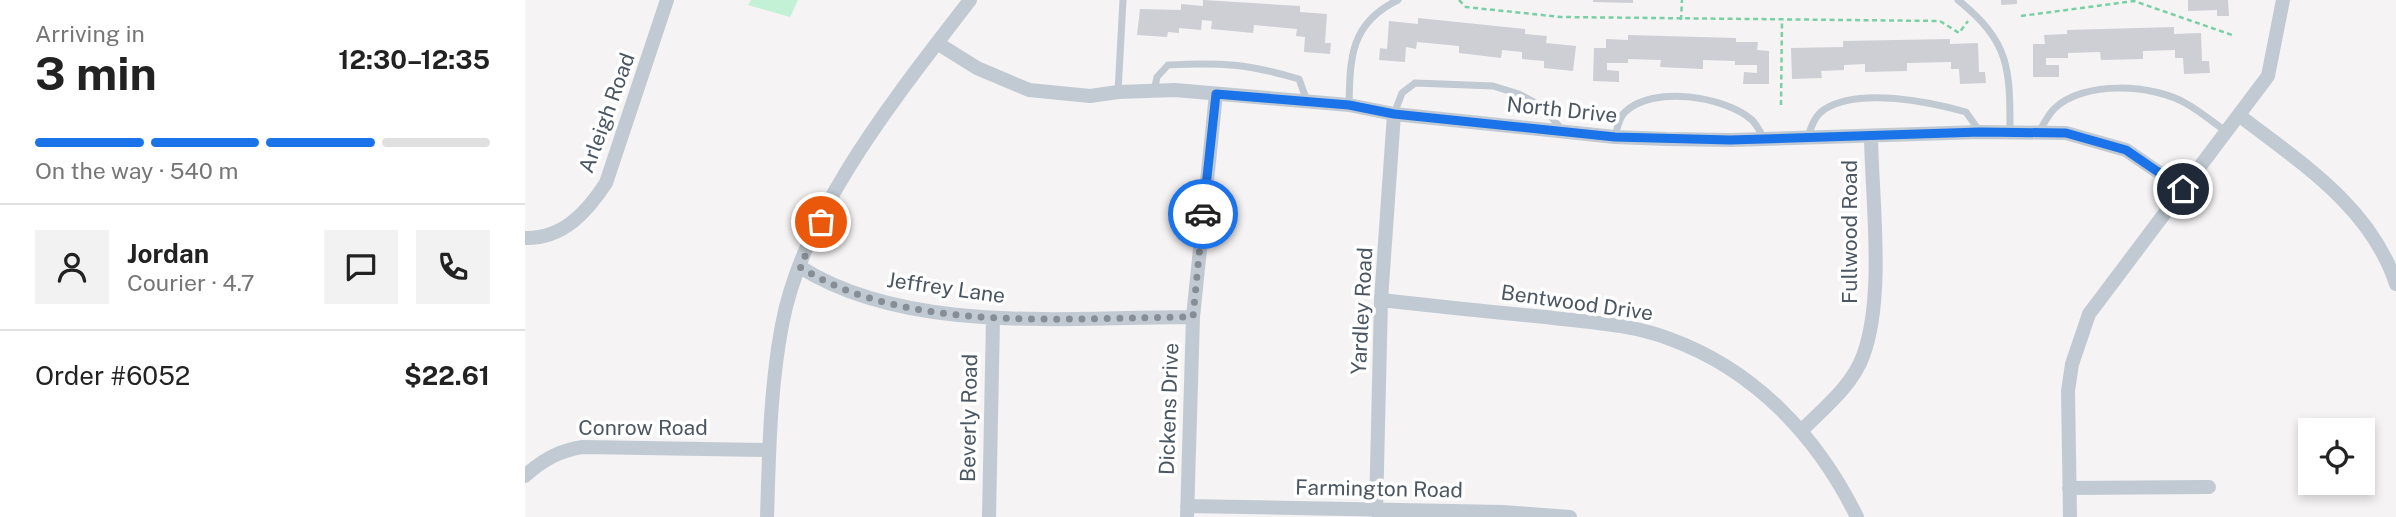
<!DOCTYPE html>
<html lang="en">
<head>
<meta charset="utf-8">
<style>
	body { margin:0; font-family:"Public Sans",sans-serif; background:#f2f2f2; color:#222; height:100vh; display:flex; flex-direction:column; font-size:26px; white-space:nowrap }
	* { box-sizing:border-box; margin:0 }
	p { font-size:23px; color:#767676 }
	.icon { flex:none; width:38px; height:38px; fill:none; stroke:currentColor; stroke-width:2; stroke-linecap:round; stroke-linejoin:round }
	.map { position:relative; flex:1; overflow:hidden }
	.side { display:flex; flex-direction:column; background:#fff; width:525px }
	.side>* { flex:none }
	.fabs { position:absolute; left:1773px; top:418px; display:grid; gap:14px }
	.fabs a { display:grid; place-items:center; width:77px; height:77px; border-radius:0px; background:#fff; box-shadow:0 4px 10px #0003; font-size:35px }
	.pin { position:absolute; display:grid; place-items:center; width:60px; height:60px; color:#fff; margin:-30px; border:4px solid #fff; border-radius:50%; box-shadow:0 2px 7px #0007 }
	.courier { position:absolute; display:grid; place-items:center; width:70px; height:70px; margin:-35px; border:5px solid #1a73e8; border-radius:50%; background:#fff; color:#222; box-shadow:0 2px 9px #0007 }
	.head em { font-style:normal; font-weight:700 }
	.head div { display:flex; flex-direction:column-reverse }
	.head { display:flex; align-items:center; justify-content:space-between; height:119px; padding:0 35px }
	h1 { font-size:46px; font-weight:700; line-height:52px }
	.bar { display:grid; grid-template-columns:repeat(4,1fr); gap:10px 7px; align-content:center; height:84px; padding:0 35px }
	.bar i { height:9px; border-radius:5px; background:#e0e0e0 }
	.bar .active { background:#1a73e8 }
	.bar p { grid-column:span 4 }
	.line { display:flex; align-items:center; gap:18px; padding:0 35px; border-top:2px solid #e0e0e0 }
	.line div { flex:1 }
	.round { display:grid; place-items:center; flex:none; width:74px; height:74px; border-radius:0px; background:#f2f2f2 }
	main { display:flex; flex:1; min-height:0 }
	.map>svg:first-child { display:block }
</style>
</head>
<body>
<main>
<section class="side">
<div class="head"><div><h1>3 min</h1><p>Arriving in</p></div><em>12:30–12:35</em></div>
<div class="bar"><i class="active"></i><i class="active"></i><i class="active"></i><i></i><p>On the way · 540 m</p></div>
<div class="line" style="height:126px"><a class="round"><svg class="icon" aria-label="person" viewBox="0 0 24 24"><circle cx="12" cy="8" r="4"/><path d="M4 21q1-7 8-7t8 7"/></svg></a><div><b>Jordan</b><p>Courier · 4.7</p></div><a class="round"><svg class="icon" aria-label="chat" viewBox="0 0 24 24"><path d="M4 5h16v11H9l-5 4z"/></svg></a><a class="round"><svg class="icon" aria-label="phone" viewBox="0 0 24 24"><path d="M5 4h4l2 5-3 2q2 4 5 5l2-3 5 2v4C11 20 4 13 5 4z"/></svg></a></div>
<div class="line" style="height:91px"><div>Order #6052</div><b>$22.61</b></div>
</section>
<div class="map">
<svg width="1871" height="517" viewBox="0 0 1871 517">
	<rect width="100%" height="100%" fill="#f5f3f3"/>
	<path fill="#c3f1d5" d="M226,0H273L265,17L223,5Z"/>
	<path fill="#cdcfd5" d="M678,0L775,6V12L802,14L800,43H806L805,54L779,52L780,37L771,36L772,29L729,25L728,33L686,29L687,21L677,20L676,30L654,28V33L643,32L642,37L612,35L615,9L656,10V4L678,6Z
		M1068,0H1108V3L1068,2Z
		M1476,0H1492V4L1476,5Z
		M1663,0H1703L1704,16H1692V10L1663,11Z
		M893,18L1000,29V34L1022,36L1021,43L1051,46L1048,71L1019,68V61L997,59V52L977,50L976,58L934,53V46L892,42L891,49L881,47L880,62L854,60L855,48L862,49L864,21L893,24Z
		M1649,27V34L1676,33L1677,61H1684L1685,73L1659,74L1658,58H1650V50L1618,51V59L1576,60L1575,52L1543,53V58H1521V65H1534V77H1508V44H1520L1519,35L1542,34V30Z
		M1103,35L1211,38V42H1233L1232,50L1244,51V84H1218L1219,72L1232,73V65H1210V61L1178,60V69L1135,67L1136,60L1103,59V63H1082V70L1094,71V82L1068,81L1069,48H1081V39L1103,40Z
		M1425,39V44L1453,43L1454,72H1460L1461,83L1435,84L1434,69H1426V62L1382,63V71L1340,72V64L1319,65V70L1296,71L1297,78L1267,79L1266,48L1318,47V41Z"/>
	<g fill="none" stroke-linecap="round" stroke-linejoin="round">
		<path stroke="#7ad0a6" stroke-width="2.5" stroke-dasharray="5 3.5" stroke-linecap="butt" d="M934,0L941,7L1036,17L1415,21L1434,33L1443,21
			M1496,16L1609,1L1707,35
			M1156,20L1157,0
			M1256,105L1257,20"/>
		<path stroke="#c1cad2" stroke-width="7" d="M1433,0C1485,42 1485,68 1485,132
			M629,91L632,77L643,65C695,62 724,64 774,79L782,101
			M593,92L598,0
			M824,105C825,58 825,23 873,0
			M869,114L877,93L890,83L968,86L994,94L1018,107L1038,131
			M1514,132C1518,125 1523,115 1529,109C1558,80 1629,84 1662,104C1676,112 1689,123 1702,132
			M1090,137C1092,129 1094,117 1100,112C1128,85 1199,96 1227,120C1232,125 1236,133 1239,139
			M1283,137C1286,127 1290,115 1300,109C1334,87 1405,102 1441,112L1455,132"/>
		<path stroke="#c1cad2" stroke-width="14" d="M412,43L452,68L504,90L565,96L593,92L650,90L824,105L869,114L1090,137L1141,139L1205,140L1455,132L1541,133L1601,150L1658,189
			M1715,116C1776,163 1846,207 1871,284
			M0,238C38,239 62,212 81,183L142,0
			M275,267C382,335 545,317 668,317
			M856,300C910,306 965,312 1020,317C1061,322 1106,324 1145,339C1230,370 1293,437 1332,517
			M1277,430C1299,408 1327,386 1338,356C1360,297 1347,201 1346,137
			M0,476C17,460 35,450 58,447L244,450
			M1544,488L1684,487
			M662,506L978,512L1045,517
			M851,511L856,300L869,114
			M242,517C244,454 245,388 257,325C279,208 374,93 445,0
			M464,517L468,319
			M662,517L668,317L691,94
			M1545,517L1543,391L1547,364L1564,314L1743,76L1758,0"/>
	</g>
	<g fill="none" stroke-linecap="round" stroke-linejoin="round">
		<path stroke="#868d94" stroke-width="7" stroke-dasharray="0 12.6" d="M296,222L275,267C382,335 545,317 668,317L678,214"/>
		<path stroke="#1a73e8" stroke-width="9" d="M678,214L691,94L824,105L869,114L1090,137L1205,140L1455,132L1541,133L1601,150L1658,189"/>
	</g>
	<g text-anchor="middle" stroke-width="7" stroke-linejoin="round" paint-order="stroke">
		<g font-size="21" fill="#4a5661" stroke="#fff">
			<text transform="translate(1037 110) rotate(6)" y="7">North Drive</text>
			<text transform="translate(82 113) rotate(-70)" y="7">Arleigh Road</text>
			<text transform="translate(1325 232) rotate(-90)" y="7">Fullwood Road</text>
			<text transform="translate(421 288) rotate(8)" y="7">Jeffrey Lane</text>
			<text transform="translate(1052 303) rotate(8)" y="7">Bentwood Drive</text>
			<text transform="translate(837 311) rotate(-87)" y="7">Yardley Road</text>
			<text transform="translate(644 409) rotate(-88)" y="7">Dickens Drive</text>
			<text transform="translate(444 418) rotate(-89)" y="7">Beverly Road</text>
			<text x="118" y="435">Conrow Road</text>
			<text transform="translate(854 489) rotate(1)" y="7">Farmington Road</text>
		</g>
	</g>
</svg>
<div class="fabs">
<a><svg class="icon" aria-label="locate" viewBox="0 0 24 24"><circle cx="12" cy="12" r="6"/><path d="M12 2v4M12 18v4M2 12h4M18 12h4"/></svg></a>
</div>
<div class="pin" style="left:296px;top:222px;background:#ea580c"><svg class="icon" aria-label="bag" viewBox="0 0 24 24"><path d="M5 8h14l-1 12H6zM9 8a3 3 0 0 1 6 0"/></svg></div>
<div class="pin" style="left:1658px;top:189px;background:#1f2937"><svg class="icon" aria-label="home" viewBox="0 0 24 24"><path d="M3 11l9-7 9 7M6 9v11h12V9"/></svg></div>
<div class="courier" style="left:678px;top:214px"><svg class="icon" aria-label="car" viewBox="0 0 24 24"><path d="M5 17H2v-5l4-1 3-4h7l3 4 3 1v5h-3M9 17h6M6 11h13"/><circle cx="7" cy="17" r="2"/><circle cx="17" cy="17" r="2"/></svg></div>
</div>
</main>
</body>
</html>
